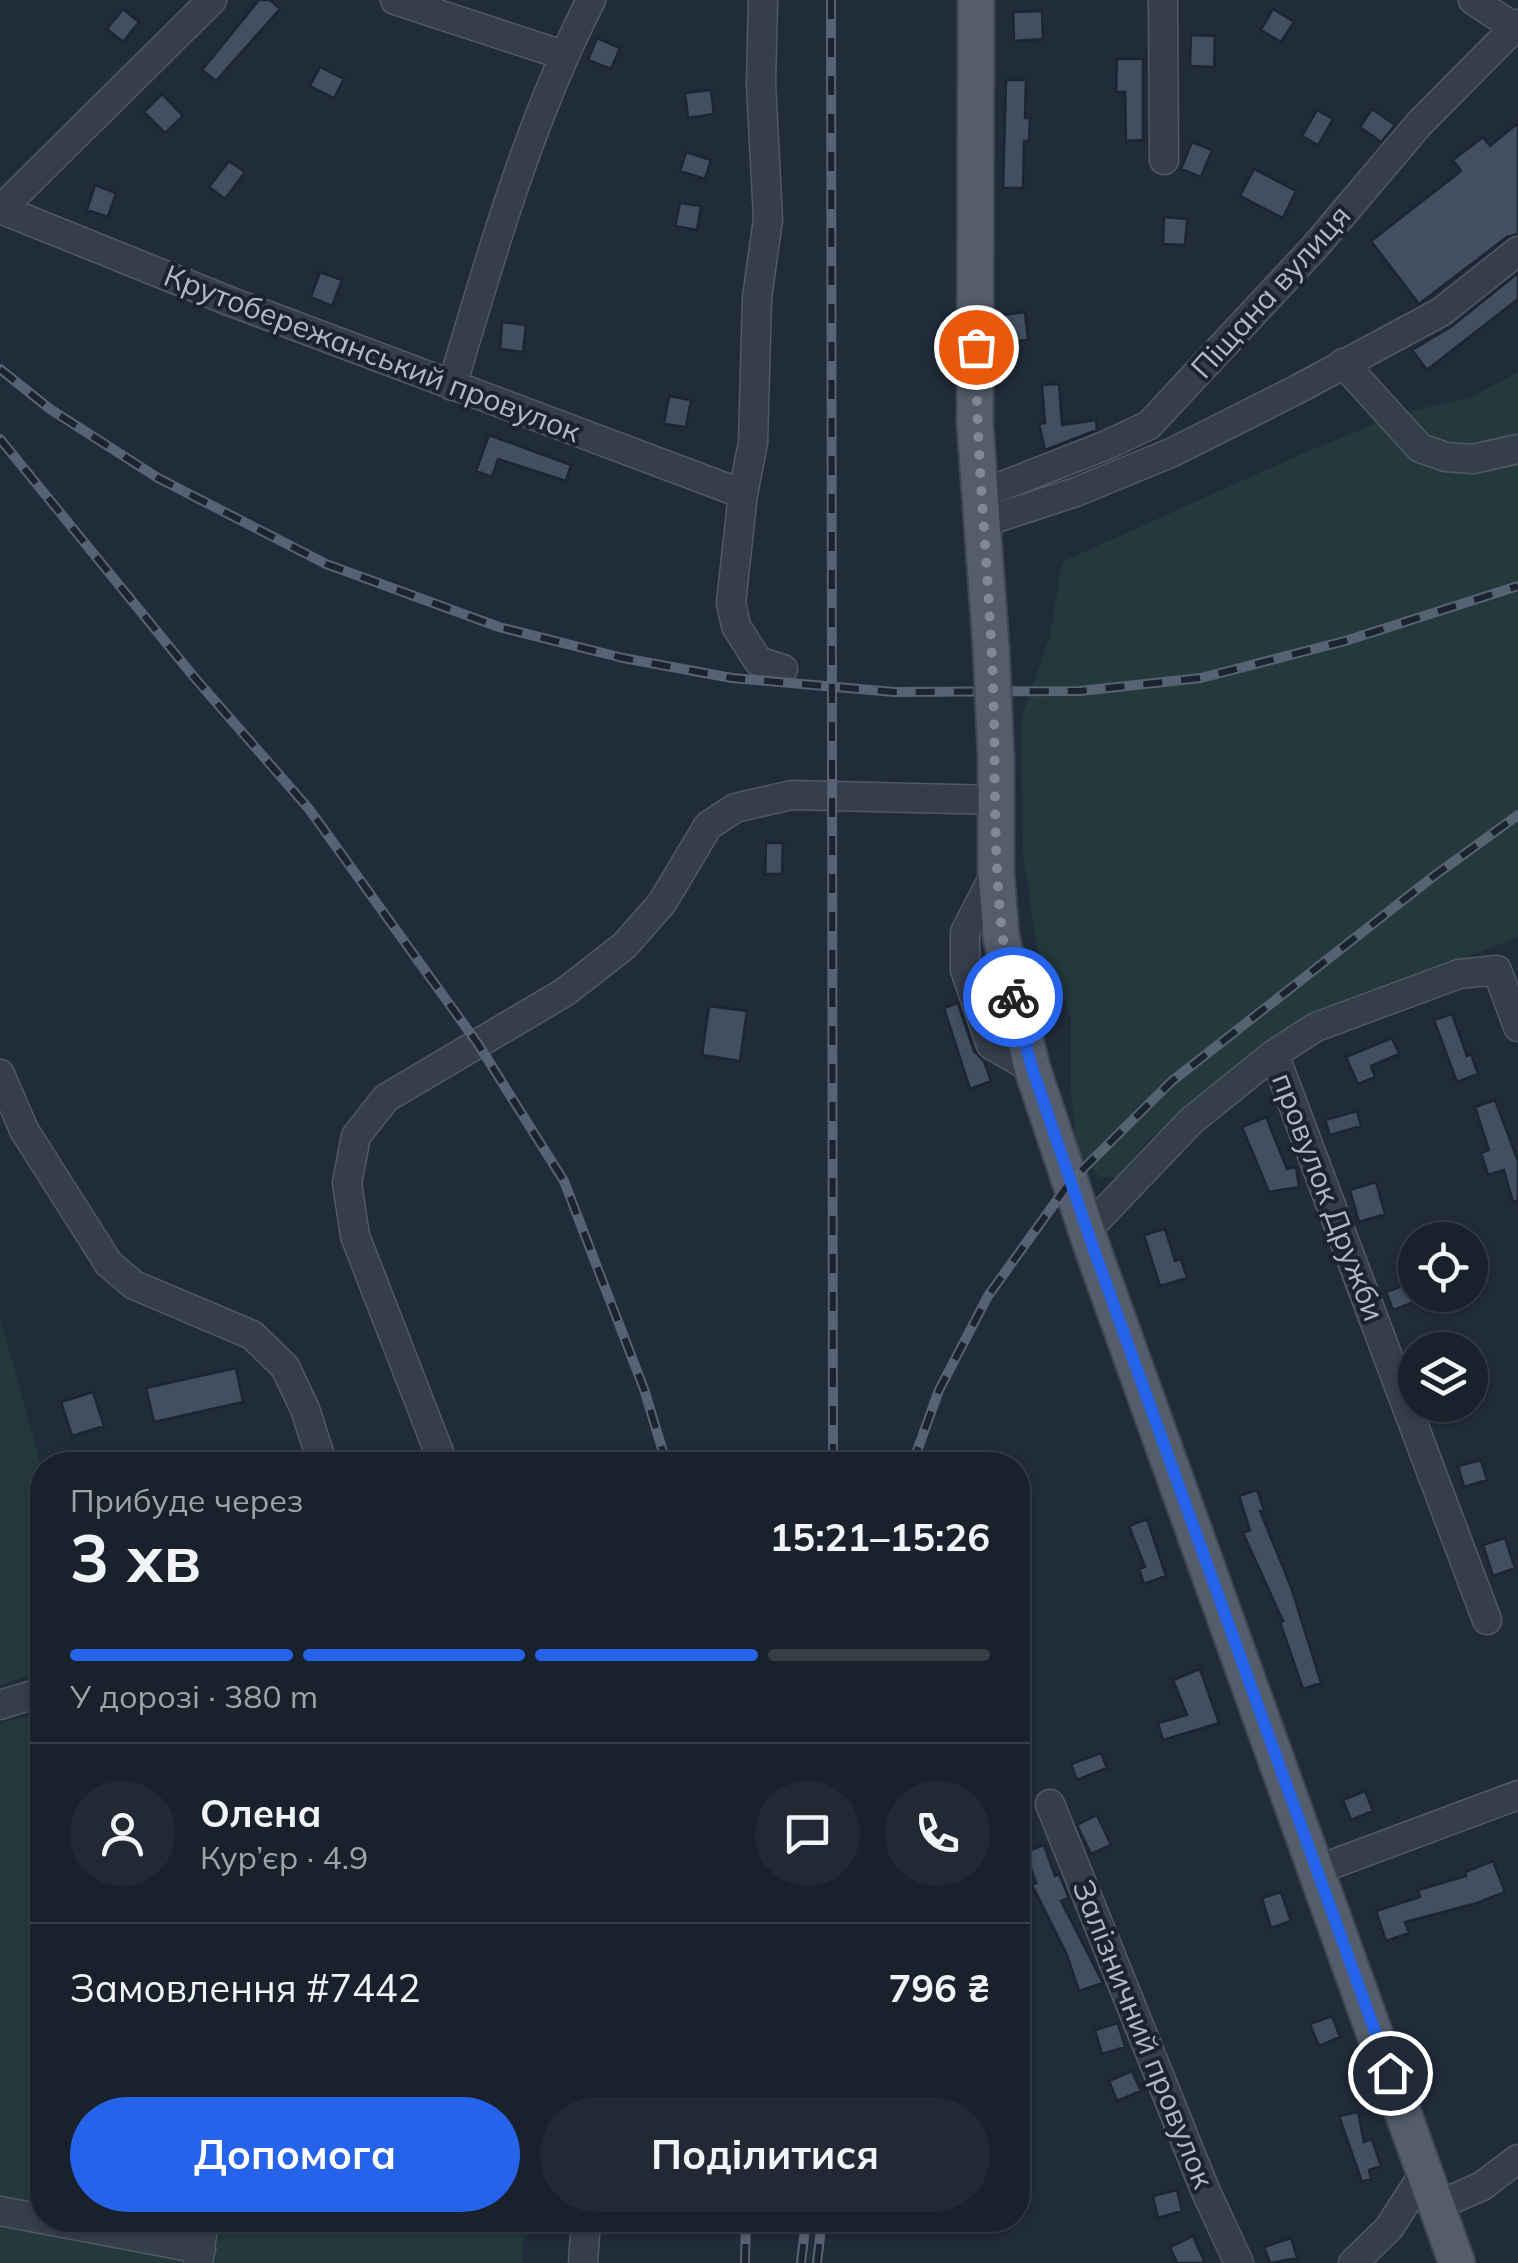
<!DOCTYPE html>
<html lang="uk">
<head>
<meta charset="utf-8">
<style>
	body { margin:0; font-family:Mulish,sans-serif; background:#222934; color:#f1f3f6; height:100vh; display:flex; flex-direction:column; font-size:38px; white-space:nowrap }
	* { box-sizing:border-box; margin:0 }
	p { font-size:32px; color:#9fa3a9 }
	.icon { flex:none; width:55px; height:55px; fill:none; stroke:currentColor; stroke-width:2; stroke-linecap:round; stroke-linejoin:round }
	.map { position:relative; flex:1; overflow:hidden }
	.details { position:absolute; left:30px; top:1452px; width:1000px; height:780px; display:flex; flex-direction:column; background:#19212c; border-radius:40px; box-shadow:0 2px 8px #0004,0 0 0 2px #373e48 }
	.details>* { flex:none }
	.tools { position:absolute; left:1398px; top:1222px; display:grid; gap:20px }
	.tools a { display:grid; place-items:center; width:90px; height:90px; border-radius:50%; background:#19212c; box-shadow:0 2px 8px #0004,0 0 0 2px #373e48; font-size:50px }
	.pin { position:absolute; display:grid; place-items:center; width:85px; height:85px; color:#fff; margin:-42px; border:5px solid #fff; border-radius:50%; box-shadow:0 2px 10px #0007 }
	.courier { position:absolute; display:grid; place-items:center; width:100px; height:100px; margin:-50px; border:8px solid #2563eb; border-radius:50%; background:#fff; color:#222; box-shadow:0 2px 12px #0007 }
	.headline em { font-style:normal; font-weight:700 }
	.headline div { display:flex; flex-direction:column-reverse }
	.headline { display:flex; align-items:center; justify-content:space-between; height:170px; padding:0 40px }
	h1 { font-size:65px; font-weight:700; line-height:75px }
	.bar { display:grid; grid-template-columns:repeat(4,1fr); gap:15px 10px; align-content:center; height:120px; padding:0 40px }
	.bar i { height:12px; border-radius:8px; background:#373e48 }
	.bar .selected { background:#2563eb }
	.bar p { grid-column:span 4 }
	.line { display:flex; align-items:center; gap:25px; padding:0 40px; border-top:2px solid #373e48 }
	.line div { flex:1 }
	.round { display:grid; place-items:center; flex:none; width:105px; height:105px; border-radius:52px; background:#222934 }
	.primary-button { display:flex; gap:20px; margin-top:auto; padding:20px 40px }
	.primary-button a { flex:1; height:115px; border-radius:60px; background:#2563eb; color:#fff; font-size:40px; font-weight:700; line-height:115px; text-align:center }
	.primary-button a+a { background:#222934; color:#f1f3f6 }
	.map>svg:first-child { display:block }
</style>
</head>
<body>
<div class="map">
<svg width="1518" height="2263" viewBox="0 0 1518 2263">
	<rect width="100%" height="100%" fill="#212c3a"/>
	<path fill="#23393b" d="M1518,372V937L1403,982L1265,1041L1146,1142L1119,1178L1099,1177L1077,1147L1071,1093V1019L1060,987L1040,968L1023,852L1021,719L1050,636L1062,562L1297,456L1399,414L1472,397Z
		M0,1317L42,1470V1672L0,1685Z
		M42,1713V2220H525L522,2263H0V1723Z"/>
	<path fill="#424f60" stroke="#1c2531" stroke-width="2.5" d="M259,0H270L280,9L216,81L202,70Z
		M123,9L139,22L123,42L107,29Z
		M1273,9L1294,22L1281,42L1261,30Z
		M1042,11L1043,39L1014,41L1013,12Z
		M1191,35L1215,36L1214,67L1190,66Z
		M597,38L620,48L611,69L588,60Z
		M1117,59H1143V140L1126,141L1125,92H1116Z
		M320,67L344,79L334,98L310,86Z
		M1006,80H1026L1025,118H1030L1029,141H1024L1023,188H1003Z
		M711,90L714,114L688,118L685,93Z
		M162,94L183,116L165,133L144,112Z
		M1372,109L1395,125L1381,142L1360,127Z
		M1317,110L1333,119L1318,145L1302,136Z
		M1518,123V234L1507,237L1419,304L1371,241L1461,171L1453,160L1483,137L1490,146Z
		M1192,142L1212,150L1201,177L1181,169Z
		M686,152L711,160L705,179L680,171Z
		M229,161L245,172L225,199L209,187Z
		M1254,169L1296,191L1283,218L1240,196Z
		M95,185L116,193L108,217L87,210Z
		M680,203L701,206L697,230L675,226Z
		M1164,217L1187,219L1185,245L1163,244Z
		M320,272L342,280L332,306L311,297Z
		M1518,273V299L1427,370L1412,350L1452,326Z
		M1025,312L1028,340L1004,342L1001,315Z
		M502,322L526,325L523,352L500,349Z
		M1059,384L1062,425L1096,420L1097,430L1045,450L1039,424L1045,423L1042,385Z
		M669,396L691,400L686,427L664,424Z
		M489,435L571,465L566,481L498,459L492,477L476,471Z
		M766,843H783L782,874H765Z
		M958,1003L974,1051L984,1061L991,1081L970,1089L944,1008Z
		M709,1006L747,1011L740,1061L702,1055Z
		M1452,1014L1467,1056L1471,1054L1478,1074L1457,1082L1434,1020Z
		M1392,1038L1399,1054L1371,1066L1375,1077L1358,1084L1346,1057Z
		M1495,1100L1518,1161V1201L1513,1202L1504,1170L1488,1175L1481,1153L1489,1150L1475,1107Z
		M1357,1111L1361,1126L1330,1135L1325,1120Z
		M1266,1117L1287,1169L1296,1167L1299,1187L1269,1192L1242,1127Z
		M1376,1182L1385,1214L1359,1222L1350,1190Z
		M1165,1229L1175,1261L1181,1259L1187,1278L1160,1286L1144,1235Z
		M1413,1282L1415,1295L1420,1300L1393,1310L1386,1292Z
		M236,1368L243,1402L154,1422L146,1388Z
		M93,1392L104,1426L72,1436L61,1402Z
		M1481,1460L1487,1480L1464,1487L1458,1466Z
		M1257,1490L1264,1510L1260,1511L1291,1587L1321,1683L1303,1689L1280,1622L1283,1621L1243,1533L1250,1530L1239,1496Z
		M1147,1519L1166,1576L1144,1584L1139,1569L1145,1567L1129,1526Z
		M1505,1538L1515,1568L1493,1576L1483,1545Z
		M1200,1669L1219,1723L1163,1740L1158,1723L1187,1715L1173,1680Z
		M1101,1753L1107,1768L1077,1780L1071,1764Z
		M1365,1791L1373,1811L1351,1820L1343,1800Z
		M1097,1815L1111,1845L1091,1854L1077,1825Z
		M1044,1845L1055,1876L1059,1874L1069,1898L1061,1901L1103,1983L1079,1991L1067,1955L1032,1885L1036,1883L1025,1852Z
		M1493,1861L1505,1892L1477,1903L1405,1922L1409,1933L1386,1941L1376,1911L1420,1897L1418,1890L1466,1876L1465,1872Z
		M1281,1892L1291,1921L1271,1928L1262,1898Z
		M1332,2016L1340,2037L1319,2046L1310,2024Z
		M1118,2023L1125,2047L1102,2054L1095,2030Z
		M1132,2071L1141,2091L1117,2101L1109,2081Z
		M1358,2112L1364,2142L1372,2139L1381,2166L1369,2170L1371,2179L1362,2182L1339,2116Z
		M1177,2190L1182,2211L1158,2218L1153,2196Z
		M1193,2236L1205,2263H1177L1170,2247Z
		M1291,2238L1297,2258L1270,2263L1264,2247Z"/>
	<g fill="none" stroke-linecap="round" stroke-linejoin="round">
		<defs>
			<path id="minor" d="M395,0L563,55
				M763,0L761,84L768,219L757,298L753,443L743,494L731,603L736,626L758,661L783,669
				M1163,0L1164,160
				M1473,0L1515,28
				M0,210L212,0
				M3,210L229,301L743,494
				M1343,363L1420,448L1446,457L1473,459L1518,449
				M452,386C491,255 529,122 591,0
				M979,495L1107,445L1149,425L1314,248L1419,124L1518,24
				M981,523L1076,492L1173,452L1296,390L1441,312L1518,251
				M996,872L965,932V970L991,1045L1032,1068
				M1274,1054L1487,1620
				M0,1074L24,1130L109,1264L134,1285L252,1335L285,1367L305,1409L323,1465
				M1087,1230L1191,1121L1274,1054L1316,1027L1459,974L1497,970L1518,1027
				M444,1465L355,1236L347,1183L356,1136L386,1098L565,992L624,946L662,903L708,826L735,808L792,795L995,800
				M0,1705L42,1692
				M1050,1804L1206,2192L1239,2263
				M1317,1870L1518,1795
				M1437,2206L1482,2186L1518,2159
				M0,2211L42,2219
				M47,2220L201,2249
				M198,2263L204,2220
				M583,2263L586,2220
				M1353,2263L1389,2228L1425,2172"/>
			<path id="major" d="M976,0L975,424L991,647
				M996,757V872L1001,936L1032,1068L1093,1250L1457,2263"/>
		</defs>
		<use href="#minor" stroke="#505965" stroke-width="31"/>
		<use href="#major" stroke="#3e4754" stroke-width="39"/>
		<use href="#minor" stroke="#353e4b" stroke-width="28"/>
		<use href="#major" stroke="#535d6b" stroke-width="35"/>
		<defs>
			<path id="rail" d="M831,0L833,1465
				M0,369L50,409L158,478L326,564L499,627L623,658L732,678L894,692L1080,691L1201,678L1345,641L1518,586
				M0,439L194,677L309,809L478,1044L564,1181L644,1389L667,1465
				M912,1465L939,1390L988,1296L1070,1182L1172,1081L1434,876L1518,815
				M745,2263L746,2220
				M801,2263L806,2220
				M817,2263L822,2220"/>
		</defs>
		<use href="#rail" stroke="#576272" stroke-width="10"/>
		<use href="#rail" stroke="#1a232f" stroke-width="6" stroke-dasharray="19" stroke-linecap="butt"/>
		<defs>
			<path id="major-bridge" d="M991,647L996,757"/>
		</defs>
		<use href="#major-bridge" stroke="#3e4754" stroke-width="39" stroke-linecap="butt"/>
		<use href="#major-bridge" stroke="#535d6b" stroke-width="35"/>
	</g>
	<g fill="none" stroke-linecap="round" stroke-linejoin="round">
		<path stroke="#7e8896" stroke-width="10" stroke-dasharray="0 18" d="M976,347C976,460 989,571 993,684C997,789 990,894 1013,997"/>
		<path stroke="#2563eb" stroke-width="12" d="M1013,997L1032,1068L1094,1250L1390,2073"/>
	</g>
	<g text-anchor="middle" stroke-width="8" stroke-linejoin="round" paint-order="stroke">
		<g font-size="30" fill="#b0b9c7" stroke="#1a232f">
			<text transform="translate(1271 292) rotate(-48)" y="10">Піщана вулиця</text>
			<text transform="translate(372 354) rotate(21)" y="10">Крутобережанський провулок</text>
			<text transform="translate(1328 1197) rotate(69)" y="10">провулок Дружби</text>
			<text transform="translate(1143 2034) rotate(68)" y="10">Залізничний провулок</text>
		</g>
	</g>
</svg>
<div class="tools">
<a><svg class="icon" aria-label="locate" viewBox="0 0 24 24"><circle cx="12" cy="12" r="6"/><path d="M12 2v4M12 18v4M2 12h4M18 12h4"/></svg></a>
<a><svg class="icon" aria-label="layers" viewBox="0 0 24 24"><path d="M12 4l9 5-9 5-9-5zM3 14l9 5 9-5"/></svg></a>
</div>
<div class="pin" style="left:976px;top:347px;background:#ea580c"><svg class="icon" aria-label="bag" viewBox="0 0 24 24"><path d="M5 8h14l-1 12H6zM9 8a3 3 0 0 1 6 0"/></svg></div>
<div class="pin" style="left:1390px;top:2073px;background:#1f2937"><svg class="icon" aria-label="home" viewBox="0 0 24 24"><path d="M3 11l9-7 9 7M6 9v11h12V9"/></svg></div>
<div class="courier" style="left:1013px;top:997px"><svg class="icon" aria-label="bike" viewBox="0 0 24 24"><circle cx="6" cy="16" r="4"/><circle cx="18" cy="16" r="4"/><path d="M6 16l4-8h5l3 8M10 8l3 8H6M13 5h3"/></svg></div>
<section class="details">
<div class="headline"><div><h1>3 хв</h1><p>Прибуде через</p></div><em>15:21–15:26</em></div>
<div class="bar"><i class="selected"></i><i class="selected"></i><i class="selected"></i><i></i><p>У дорозі · 380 m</p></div>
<div class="line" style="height:180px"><a class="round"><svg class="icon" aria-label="person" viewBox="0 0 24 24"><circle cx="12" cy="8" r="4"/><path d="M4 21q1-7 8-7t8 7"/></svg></a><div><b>Олена</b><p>Кур’єр · 4.9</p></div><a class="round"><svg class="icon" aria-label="chat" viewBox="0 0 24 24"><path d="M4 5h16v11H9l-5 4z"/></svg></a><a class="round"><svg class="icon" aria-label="phone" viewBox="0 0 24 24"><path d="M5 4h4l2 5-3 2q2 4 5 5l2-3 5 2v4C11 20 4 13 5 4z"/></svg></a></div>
<div class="line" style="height:130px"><div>Замовлення #7442</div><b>796 ₴</b></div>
<div class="primary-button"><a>Допомога</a><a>Поділитися</a></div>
</section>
</div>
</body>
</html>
